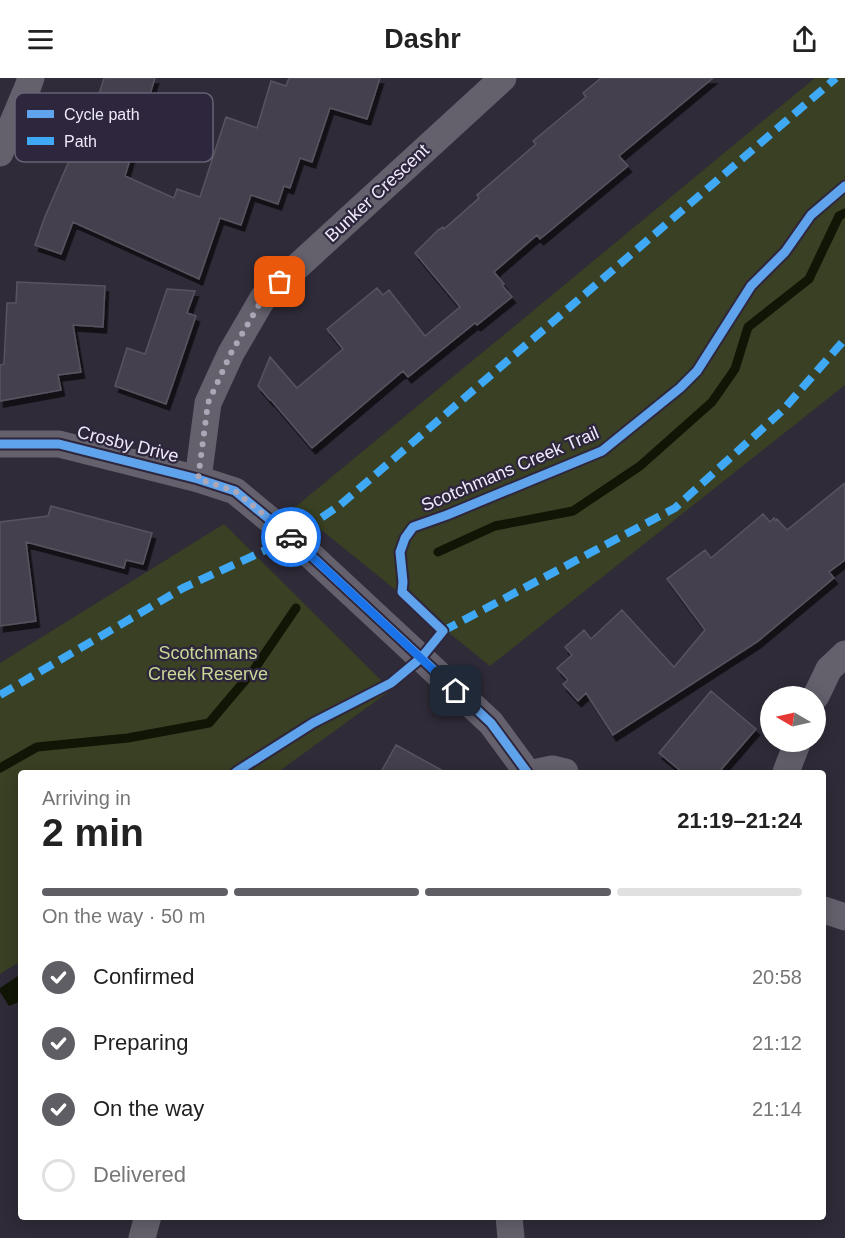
<!DOCTYPE html>
<html lang="en">
<head>
<meta charset="utf-8">
<style>
	body { margin:0; font-family:Arial,sans-serif; background:#f6f6f6; color:#222; height:100vh; display:flex; flex-direction:column; font-size:22px; white-space:nowrap }
	* { box-sizing:border-box; margin:0 }
	p { font-size:20px; color:#767676 }
	.icon { flex:none; width:33px; height:33px; fill:none; stroke:currentColor; stroke-width:2; stroke-linecap:round; stroke-linejoin:round }
	.map { position:relative; flex:1; overflow:hidden }
	.side { position:absolute; left:18px; top:692px; width:808px; height:450px; display:flex; flex-direction:column; background:#fff; border-radius:6px; box-shadow:0 3px 15px #0003 }
	.side>* { flex:none }
	.needle { width:39px; rotate:279deg }
	.tools { position:absolute; left:760px; top:608px; display:grid; gap:12px }
	.tools a { display:grid; place-items:center; width:66px; height:66px; border-radius:50%; background:#fff; box-shadow:0 3px 15px #0003; font-size:30px }
	.pin { position:absolute; display:grid; place-items:center; width:51px; height:51px; color:#fff; margin:-26px; border-radius:12px; box-shadow:0 3px 9px #0006 }
	.courier { position:absolute; display:grid; place-items:center; width:60px; height:60px; margin:-30px; border:4px solid #1a73e8; border-radius:50%; background:#fff; color:#222; box-shadow:0 2px 8px #0007 }
	.head em { font-style:normal; font-weight:600 }
	.head div { display:flex; flex-direction:column-reverse }
	.head { display:flex; align-items:center; justify-content:space-between; height:102px; padding:0 24px }
	h1 { font-size:39px; font-weight:600; line-height:45px }
	.bar { display:grid; grid-template-columns:repeat(4,1fr); gap:9px 6px; align-content:center; height:72px; padding:0 24px }
	.bar i { height:8px; border-radius:4px; background:#e0e0e0 }
	.bar .active { background:#605e65 }
	.bar p { grid-column:span 4 }
	ol { padding:0 24px; list-style:none }
	li { display:flex; align-items:center; gap:18px; height:66px }
	li p { margin-inline-start:auto }
	li .icon { padding:6px; border-radius:50%; background:#605e65; color:#fff; stroke-width:4 }
	li:last-child { color:#767676 }
	li i { width:33px; height:33px; border:3px solid #e0e0e0; border-radius:50% }
	header { display:flex; justify-content:space-between; align-items:center; height:78px; padding:0 24px; background:#fff; font-size:27px; font-weight:600 }
	.map>svg:first-child { display:block }
</style>
</head>
<body>
<header><svg class="icon" aria-label="menu" viewBox="0 0 24 24"><path d="M4 6h16M4 12h16M4 18h16"/></svg>Dashr<svg class="icon" aria-label="share" viewBox="0 0 24 24"><path d="M12 15V3M7 8l5-5 5 5M5 13v7h14v-7"/></svg></header>
<div class="map">
<svg width="845" height="1160" viewBox="0 0 845 1160">
	<defs>
		<filter id="shadow"><feDropShadow dx="3.5" dy="6" stdDeviation="0" flood-color="#0009"/></filter>
	</defs>
	<rect width="100%" height="100%" fill="#2f2b38"/>
	<path fill="#394023" d="M815,0H845V307L490,588L294,430Z
		M224,446L391,612L278,694H21V883L0,896V585Z"/>
	<path fill="#111505" d="M21,896V923L9,928L0,914V910Z"/>
	<g fill="none" stroke-linecap="round" stroke-linejoin="round">
		<path stroke="#111505" stroke-width="9" d="M438,474L495,448L573,433L640,388L712,324L735,291L748,249L809,201L839,138L845,135
			M0,690L37,669L128,660L209,645L253,593L296,530"/>
	</g>
	<path fill="#45414d" stroke="#57545f" stroke-width="1.5" filter="url(#shadow)" d="M104,0H155L125,98L174,120L177,111L200,119L226,39L257,50L271,3L286,8L289,0H380L367,41L330,30L312,84L300,80L290,110L284,108L278,126L251,117L241,147L220,140L199,201L73,144L61,176L35,167L44,141L75,69L88,75L103,25L97,23Z
		M601,0H713L619,78L628,88L540,161L537,157L494,194L504,206L502,207L512,219L477,247L475,245L408,299L403,293L312,370L271,322H270L258,308L270,279L297,310L343,271L327,251L377,210L383,217L389,212L425,258L460,229L415,175L438,152L443,149L444,151L479,120L477,117L536,66L533,63L586,19L583,15Z
		M17,204L105,208L103,249L73,247L81,294L58,297L61,312L0,323V287L4,286L7,225H16Z
		M167,211L195,213L187,235L196,238L166,326L115,308L127,270L145,276Z
		M845,405V482L829,494L834,500L757,564L613,657L586,615L578,623L563,606L568,602L557,590L572,577L565,569L584,552L591,561L622,532L674,589L705,552L667,501L705,472L711,480L763,436L770,444L774,440L776,443L777,441L787,452Z
		M51,428L152,455L143,486L126,482L124,490L26,464L36,543L0,548V444L48,438Z
		M711,613L756,651L719,694H682L659,675Z
		M396,667L445,694H381Z"/>
	<g fill="none" stroke-linecap="round" stroke-linejoin="round">
		<path stroke="#64616c" stroke-width="27" d="M0,75L27,11L31,0
			M0,366H59L198,401L235,413L292,460L491,645L527,694
			M198,401L208,325L231,275L263,220L503,0
			M816,618L829,591L845,576
			M538,694L552,691L565,694
			M786,694L798,663
			M824,832L845,839
			M509,1138L511,1160
			M142,1160L148,1138"/>
		<path stroke="#3fa9f5" stroke-width="8" stroke-dasharray="15 8" stroke-linecap="butt" d="M443,553L675,430L783,332L845,261
			M0,617L183,510L292,460L340,427L836,0"/>
		<defs>
			<path id="cycleway" d="M0,366H59L198,401L235,413L292,460L491,645L527,694
				M236,694L313,645L391,605L421,580L443,553L402,514L403,504L400,474L405,460L413,449L447,437L602,373L680,310L697,293L751,208L785,174L811,137L845,108"/>
		</defs>
		<use href="#cycleway" stroke="#2e263d" stroke-width="13"/>
		<use href="#cycleway" stroke="#60a3ed" stroke-width="9"/>
	</g>
	<g fill="none" stroke-linecap="round" stroke-linejoin="round">
		<path stroke="#aca7b6" stroke-width="6" stroke-dasharray="0 10.8" d="M280,204L263,220L231,275L208,325L198,401L235,413L291,459"/>
		<path stroke="#1a73e8" stroke-width="8" d="M291,459L456,613"/>
	</g>
	<g text-anchor="middle" stroke-width="4.5" stroke-linejoin="round" paint-order="stroke">
		<g font-size="18" fill="#efeafa" stroke="#2e263d">
			<text transform="translate(377 115) rotate(-43)" y="6">Bunker Crescent</text>
			<text transform="translate(128 366) rotate(14)" y="6">Crosby Drive</text>
			<text transform="translate(510 391) rotate(-23)" y="6">Scotchmans Creek Trail</text>
		</g>
		<g font-size="18" fill="#c8d795" stroke="#2e263d">
			<text x="208" y="581">Scotchmans<tspan x="208" dy="21">Creek Reserve</tspan></text>
		</g>
	</g>
	<rect x="15" y="15" width="198" height="69" rx="9" fill="#2e263d" stroke="#686176" stroke-width="1.5"/>
	<rect x="27" y="32" width="27" height="8" fill="#60a3ed"/>
	<rect x="27" y="59" width="27" height="8" fill="#3fa9f5"/>
	<g font-size="16" fill="#efeafa">
		<text x="64" y="42">Cycle path</text>
		<text x="64" y="69">Path</text>
	</g>
</svg>
<div class="tools">
<a><svg class="needle" viewBox="-14 -14 28 28"><path d="M0-13l5 13h-10z" fill="#e53935"/><path d="M0 13l5-13h-10z" fill="#767676"/></svg></a>
</div>
<div class="pin" style="left:280px;top:204px;background:#ea580c"><svg class="icon" aria-label="bag" viewBox="0 0 24 24"><path d="M5 8h14l-1 12H6zM9 8a3 3 0 0 1 6 0"/></svg></div>
<div class="pin" style="left:456px;top:613px;background:#1f2937"><svg class="icon" aria-label="home" viewBox="0 0 24 24"><path d="M3 11l9-7 9 7M6 9v11h12V9"/></svg></div>
<div class="courier" style="left:291px;top:459px"><svg class="icon" aria-label="car" viewBox="0 0 24 24"><path d="M5 17H2v-5l4-1 3-4h7l3 4 3 1v5h-3M9 17h6M6 11h13"/><circle cx="7" cy="17" r="2"/><circle cx="17" cy="17" r="2"/></svg></div>
<section class="side">
<div class="head"><div><h1>2 min</h1><p>Arriving in</p></div><em>21:19–21:24</em></div>
<div class="bar"><i class="active"></i><i class="active"></i><i class="active"></i><i></i><p>On the way · 50 m</p></div>
<ol>
<li><svg class="icon" aria-label="check" viewBox="0 0 24 24"><path d="M5 12l5 5 9-10"/></svg>Confirmed<p>20:58</p></li>
<li><svg class="icon" aria-label="check" viewBox="0 0 24 24"><path d="M5 12l5 5 9-10"/></svg>Preparing<p>21:12</p></li>
<li><svg class="icon" aria-label="check" viewBox="0 0 24 24"><path d="M5 12l5 5 9-10"/></svg>On the way<p>21:14</p></li>
<li><i></i>Delivered</li>
</ol>
</section>
</div>
</body>
</html>
